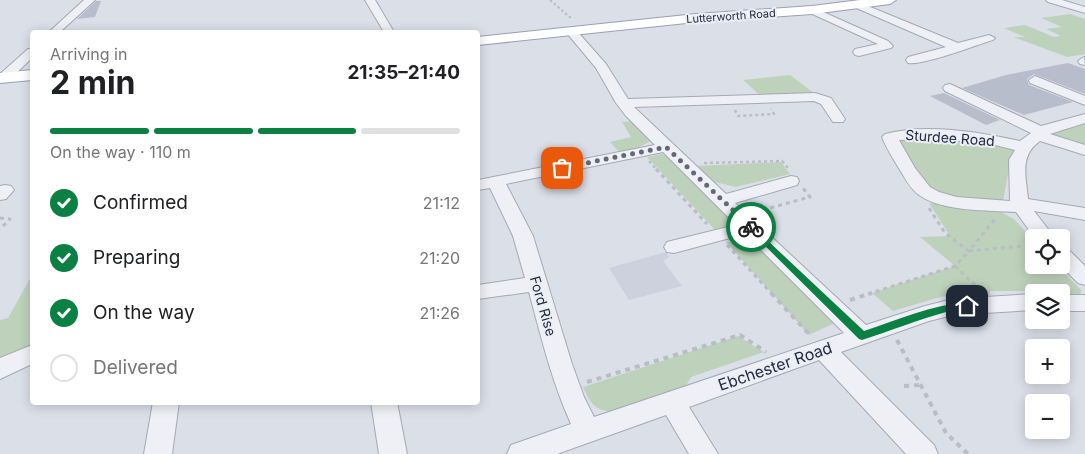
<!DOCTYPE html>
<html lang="en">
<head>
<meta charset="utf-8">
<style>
	body { margin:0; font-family:Inter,sans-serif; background:#f6f6f6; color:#202124; height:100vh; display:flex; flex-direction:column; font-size:19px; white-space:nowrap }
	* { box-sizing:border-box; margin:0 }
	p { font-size:16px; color:#757577 }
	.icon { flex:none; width:28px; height:28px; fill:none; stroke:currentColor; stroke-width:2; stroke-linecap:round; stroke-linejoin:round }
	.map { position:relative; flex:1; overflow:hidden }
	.details { position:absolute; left:30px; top:30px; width:450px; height:375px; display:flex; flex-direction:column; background:#fff; border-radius:5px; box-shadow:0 2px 12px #0003 }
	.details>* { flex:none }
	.buttons { position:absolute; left:1025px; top:229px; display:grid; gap:10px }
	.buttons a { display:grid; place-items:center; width:45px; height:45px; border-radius:5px; background:#fff; box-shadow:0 2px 12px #0003; font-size:25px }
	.pin { position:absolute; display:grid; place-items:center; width:42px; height:42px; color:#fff; margin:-21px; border-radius:10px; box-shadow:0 2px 8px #0006 }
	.courier { position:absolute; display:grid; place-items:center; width:50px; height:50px; margin:-25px; border:4px solid #0b8043; border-radius:50%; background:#fff; color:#222; box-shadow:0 1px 6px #0007 }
	.summary em { font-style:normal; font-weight:700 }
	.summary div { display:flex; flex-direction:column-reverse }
	.summary { display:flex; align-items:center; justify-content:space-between; height:85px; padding:0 20px }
	h1 { font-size:32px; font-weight:700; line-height:38px }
	.bar { display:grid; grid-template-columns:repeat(4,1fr); gap:8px 5px; align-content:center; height:60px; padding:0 20px }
	.bar i { height:6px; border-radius:4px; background:#e0e0e0 }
	.bar .active { background:#0b8043 }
	.bar p { grid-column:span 4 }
	ol { padding:0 20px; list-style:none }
	li { display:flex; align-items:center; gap:15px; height:55px }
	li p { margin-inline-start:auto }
	li .icon { padding:5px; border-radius:50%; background:#0b8043; color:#fff; stroke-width:4 }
	li:last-child { color:#757577 }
	li i { width:28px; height:28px; border:2px solid #e0e0e0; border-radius:50% }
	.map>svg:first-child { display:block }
</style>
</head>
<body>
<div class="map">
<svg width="1085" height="454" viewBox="0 0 1085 454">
	<rect width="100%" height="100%" fill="#dbdfe8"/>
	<path fill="#cdd1dd" d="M666,252L669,257L663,261L682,286L629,300L609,268Z"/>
	<path fill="#bed2bb" d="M1070,14L1085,19V54L1067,57L1013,37H1025L1004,28L1025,25L1054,37L1061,36L1046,29L1062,27L1041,18Z
		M790,75L818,96H761L743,80Z
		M1085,119V150L1042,132Z
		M634,121L651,141L639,147L619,152L610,142L631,137L622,122Z
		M890,137L969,138L1025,147L1009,169L1003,201L932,196Z
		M661,154L667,155L734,221L732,226L716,231L647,157Z
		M781,162L790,174L736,187L714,182L696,166Z
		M929,203L993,208L1014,219L1034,241V265H1057L1081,290L1080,296L1074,297L1062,291H990L989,297L973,298L960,293L937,298L893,311L872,293L955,266L920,237L950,236Z
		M726,242H756L837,322L809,335Z
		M32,275V346L10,353L0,359V320L8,318Z
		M738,336L764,352L691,377L686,386L612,412C593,409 591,404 583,387Z"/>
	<path fill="#b8bdcb" d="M96,1H101L95,17L77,19Z
		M1068,63L1085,69V94L1034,74L1027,79L1029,85L1073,102L1024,115L962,88L1006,75Z
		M944,93L1000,120L986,125L930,96Z"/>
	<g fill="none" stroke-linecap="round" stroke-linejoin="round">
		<defs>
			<path id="minor" d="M84,0H95L60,32H49Z
				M365,0H375L394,32H384Z
				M1046,0H1062L1085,7V13L1048,2Z
				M858,2L958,43L989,35L995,38L993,40C976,45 922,66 908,63L906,60L908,57L946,47L854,7L853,5Z
				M812,7L888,41L893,46L891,48L859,56L855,55L853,52L855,49L878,44L808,12L807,10Z
				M572,29L576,30L606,64L628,99L815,93L831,98L845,119L843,122H833L821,104L814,101L634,107L726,194L791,176L797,177L799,181L797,185L735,203L866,325L925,306L953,299L1034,294V310L953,315L929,321L841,352L934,445L938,454H906L819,360L689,407L718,454H689L666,415L557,454H507L511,445L571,424C552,382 541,337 529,292L478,299V285L525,278L513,236L490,188L478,190V180L655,145L626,116L616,103L596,68L566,32ZM663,152L736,225L667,242L664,247L667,252L674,253L745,234L844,333L594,417L584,397L572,364L533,236L506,184Z
				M28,49H32V58L8,81H0V74Z
				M1084,57L1085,65L1080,64L1078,61Z
				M1035,76L1085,96V105L1030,83L1029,80Z
				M950,84L1041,126L1085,114V123L1050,134L1085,145V155L1040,141C1019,156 1026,176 1028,199L1085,208V220L1034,211L1055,238H1035L1016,212C988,210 942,212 919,195C910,189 904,176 898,167C893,158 886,148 882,137L885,134C928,123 978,132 1020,141L1031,133L945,91L943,88L945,85ZM923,139L983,142L1015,150L1009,160L1010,201L957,197L939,192L930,187L915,168L899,140Z
				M5,185L11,186L14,190L6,199L0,200V186Z
				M1061,247L1068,249L1085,266V285L1078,283L1060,265Z
				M1061,295H1085V311H1061Z
				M32,345V364L0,379V358Z
				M153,402H179L172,454H144Z
				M371,402H397L407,454H379Z"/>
			<path id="major" d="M860,0H896L890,4L812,14L696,22L478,45V37L696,14L812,6Z
				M32,70V80L0,83V73Z"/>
		</defs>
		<use href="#minor" stroke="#a4a9b5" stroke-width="2"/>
		<use href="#major" stroke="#99a1b4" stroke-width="2"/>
		<path stroke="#b9bdc6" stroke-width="2" stroke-dasharray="2.5 2.5" stroke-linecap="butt" d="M550,0L572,19"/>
		<path stroke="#b9bdc6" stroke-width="2.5" stroke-dasharray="3 3" stroke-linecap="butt" d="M735,110L738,116L774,114L771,109
			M649,161L657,170
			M704,163L782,161L789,169"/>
		<path stroke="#b9bdc6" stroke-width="3" stroke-dasharray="4 4" stroke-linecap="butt" d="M656,169L707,224
			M929,208L945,233L969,251L995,219
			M755,212L810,197L803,188
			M0,218L10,219L0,229
			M727,245L772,294
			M955,266L980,290
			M868,294L955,266L969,251L1034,245"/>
		<path stroke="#b9bdc6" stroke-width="4" stroke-dasharray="5 5" stroke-linecap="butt" d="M771,293L811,336
			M850,300L872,293
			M897,340L946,433L968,454
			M587,382L740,335L766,352
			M904,386L920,385"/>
		<use href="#minor" fill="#eef0f5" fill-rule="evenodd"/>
		<use href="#major" fill="#fff" fill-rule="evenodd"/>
	</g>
	<path fill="#0b8043" d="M751,225L864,331C897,320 932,305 967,302L972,306C967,312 954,310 946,312C917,320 890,331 862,340L859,339L748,229V226Z"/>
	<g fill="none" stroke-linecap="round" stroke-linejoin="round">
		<path stroke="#64697a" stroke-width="5" stroke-dasharray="0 9" d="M562,168L666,147L751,227"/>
	</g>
	<g text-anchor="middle" stroke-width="4" stroke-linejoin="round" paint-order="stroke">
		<g font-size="11" fill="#242a3f" stroke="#ebeef5">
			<text transform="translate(731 16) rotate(-4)" y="4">Lutterworth Road</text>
		</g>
		<g font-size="14" fill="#242a3f" stroke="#ebeef5">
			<text transform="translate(950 138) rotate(4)" y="5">Sturdee Road</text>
			<text transform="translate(543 306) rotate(74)" y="5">Ford Rise</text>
		</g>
		<g font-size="16" fill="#242a3f" stroke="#ebeef5">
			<text transform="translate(775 366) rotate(-19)" y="6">Ebchester Road</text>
		</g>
	</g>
</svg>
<div class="buttons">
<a><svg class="icon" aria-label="locate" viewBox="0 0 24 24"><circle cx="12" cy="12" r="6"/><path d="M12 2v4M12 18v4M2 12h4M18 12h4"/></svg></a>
<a><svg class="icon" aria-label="layers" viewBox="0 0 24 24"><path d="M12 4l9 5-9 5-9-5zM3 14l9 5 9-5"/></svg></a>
<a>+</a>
<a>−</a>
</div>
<div class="pin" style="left:562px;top:168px;background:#ea580c"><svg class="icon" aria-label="bag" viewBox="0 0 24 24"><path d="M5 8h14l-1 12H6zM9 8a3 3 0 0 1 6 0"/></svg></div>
<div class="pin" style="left:967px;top:306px;background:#1f2937"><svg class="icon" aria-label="home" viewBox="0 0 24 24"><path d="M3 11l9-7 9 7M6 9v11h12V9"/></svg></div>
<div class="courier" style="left:751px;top:227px"><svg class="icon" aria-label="bike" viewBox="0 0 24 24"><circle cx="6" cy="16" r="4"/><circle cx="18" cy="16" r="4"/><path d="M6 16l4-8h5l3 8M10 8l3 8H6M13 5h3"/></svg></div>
<section class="details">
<div class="summary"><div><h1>2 min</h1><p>Arriving in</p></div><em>21:35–21:40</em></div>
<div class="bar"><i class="active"></i><i class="active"></i><i class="active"></i><i></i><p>On the way · 110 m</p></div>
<ol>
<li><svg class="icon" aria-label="check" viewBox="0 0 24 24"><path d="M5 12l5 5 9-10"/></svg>Confirmed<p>21:12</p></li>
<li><svg class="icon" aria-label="check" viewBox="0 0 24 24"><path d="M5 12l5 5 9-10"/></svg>Preparing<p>21:20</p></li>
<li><svg class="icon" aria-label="check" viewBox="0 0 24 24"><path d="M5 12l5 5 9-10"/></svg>On the way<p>21:26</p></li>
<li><i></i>Delivered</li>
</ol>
</section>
</div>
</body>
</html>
